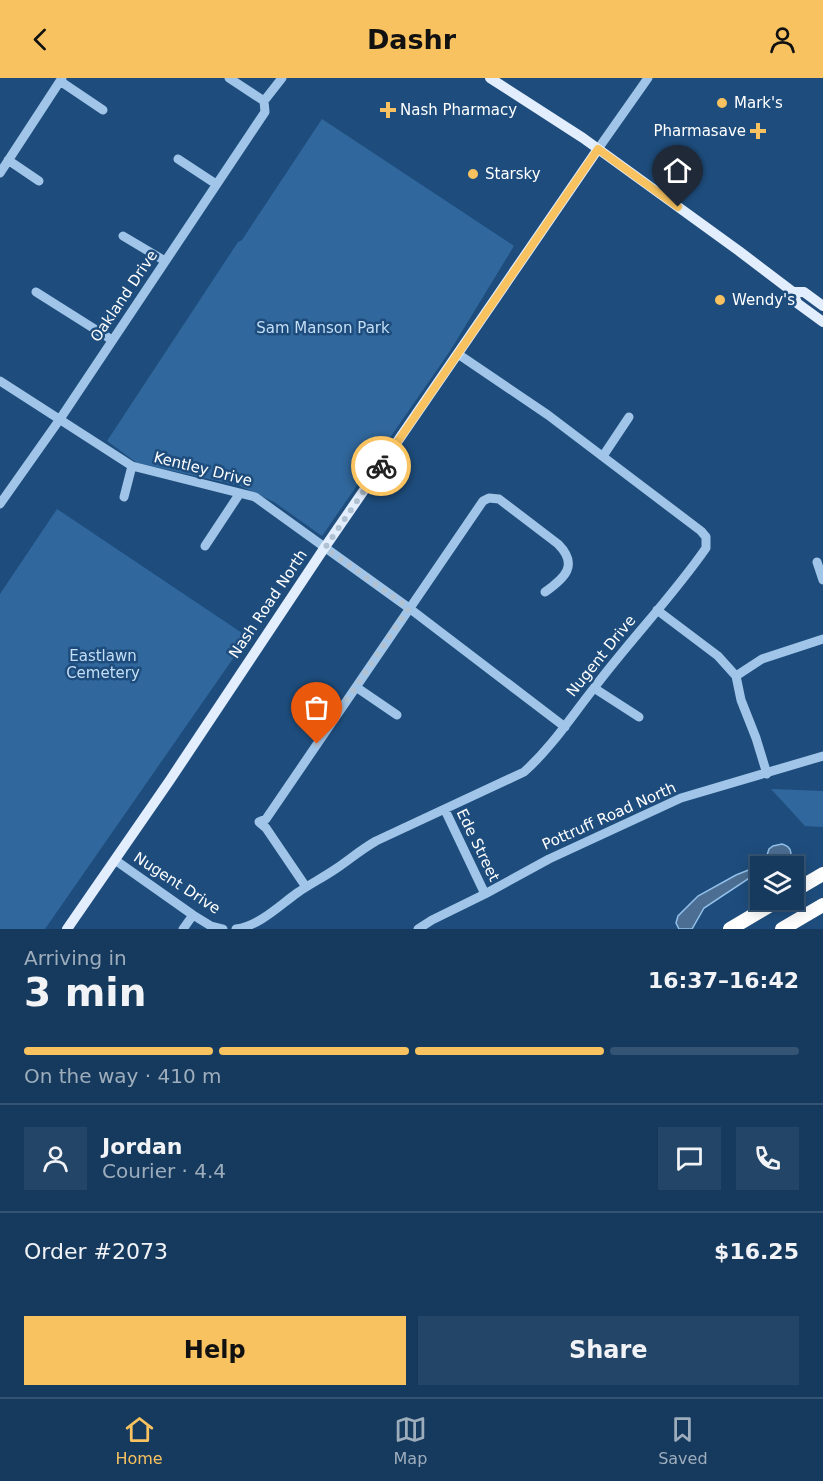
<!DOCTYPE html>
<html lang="en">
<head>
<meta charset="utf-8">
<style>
	body { margin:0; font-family:"DejaVu Sans",sans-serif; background:#234567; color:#f1f3f6; height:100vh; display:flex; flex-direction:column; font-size:22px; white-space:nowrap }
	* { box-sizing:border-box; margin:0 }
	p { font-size:20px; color:#9eadbc }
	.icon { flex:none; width:33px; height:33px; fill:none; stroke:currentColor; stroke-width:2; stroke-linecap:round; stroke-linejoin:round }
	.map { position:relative; height:851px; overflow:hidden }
	.details { display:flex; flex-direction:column; background:#163a5e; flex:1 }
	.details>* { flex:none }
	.fabs { position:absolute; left:750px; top:778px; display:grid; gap:12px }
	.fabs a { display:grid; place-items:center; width:54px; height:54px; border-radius:0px; background:#163a5e; box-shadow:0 3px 15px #0003,0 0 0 2px #355473; font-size:30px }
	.pin { position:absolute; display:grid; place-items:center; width:51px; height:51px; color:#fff; margin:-62px -26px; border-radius:50% 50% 50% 0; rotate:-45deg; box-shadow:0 0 6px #0007 }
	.pin .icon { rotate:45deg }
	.courier { position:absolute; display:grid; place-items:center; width:60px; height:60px; margin:-30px; border:4px solid #f7c25f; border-radius:50%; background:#fff; color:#222; box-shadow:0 2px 8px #0007 }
	.headline em { font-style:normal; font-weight:600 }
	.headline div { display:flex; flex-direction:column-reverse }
	.headline { display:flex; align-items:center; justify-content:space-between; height:102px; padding:0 24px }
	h1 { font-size:39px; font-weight:600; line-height:45px }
	.bar { display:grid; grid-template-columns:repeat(4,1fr); gap:9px 6px; align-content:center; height:72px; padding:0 24px }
	.bar i { height:8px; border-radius:4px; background:#355473 }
	.bar .active { background:#f7c25f }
	.bar p { grid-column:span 4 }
	.line { display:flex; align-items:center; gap:15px; padding:0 24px; border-top:2px solid #355473 }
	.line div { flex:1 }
	.round { display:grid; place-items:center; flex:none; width:63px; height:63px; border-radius:0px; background:#234567 }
	.button { display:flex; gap:12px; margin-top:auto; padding:12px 24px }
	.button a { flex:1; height:69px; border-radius:0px; background:#f7c25f; color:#111; font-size:24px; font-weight:600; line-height:69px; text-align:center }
	.button a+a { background:#234567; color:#f1f3f6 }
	header { display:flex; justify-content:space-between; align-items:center; height:78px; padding:0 24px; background:#f7c25f; color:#111; font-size:27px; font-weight:600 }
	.menu { display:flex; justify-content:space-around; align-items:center; height:84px; border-top:2px solid #355473; background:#163a5e; font-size:16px; color:#9eadbc }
	.menu a { display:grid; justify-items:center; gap:3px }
	.menu .active { color:#f7c25f }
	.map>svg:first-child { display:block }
</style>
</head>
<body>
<header><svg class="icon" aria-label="back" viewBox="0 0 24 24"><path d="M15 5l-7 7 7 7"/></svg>Dashr<svg class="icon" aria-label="person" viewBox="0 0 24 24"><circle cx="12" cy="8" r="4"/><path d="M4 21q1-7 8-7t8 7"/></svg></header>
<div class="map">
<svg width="823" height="851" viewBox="0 0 823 851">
	<rect width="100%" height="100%" fill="#1e4d7d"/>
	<path fill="#30679c" d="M322,41L514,168L450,273L322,458L274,424L240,408L137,385L107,363L238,164L242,162Z
		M57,431L248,559L45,851H0V516Z
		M771,711L823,713V749L805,748Z"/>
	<path fill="#4b6e92" stroke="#93c0ea" stroke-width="1.5" d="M782,766C793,769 793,778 786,785L769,789H760V793L704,830L692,851H679L676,845L678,838L698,818L736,797L751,791L766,780L769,771L773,768Z"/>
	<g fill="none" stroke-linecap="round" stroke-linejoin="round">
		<path stroke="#a0c5e8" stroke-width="9" d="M60,3L103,32
			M264,23L282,0
			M598,71L648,0
			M178,81L216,106
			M8,82L39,103
			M0,95L62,0
			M123,158L165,183
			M36,214L112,262
			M0,303L132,388L255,419L409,530L565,649
			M603,378L629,339
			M124,419L132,388
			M0,426L60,341L265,34L264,23L229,0
			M205,468L240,415
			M817,484L823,502
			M657,532L718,578L736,598L741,622L756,660L767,696
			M736,598L762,581L823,561
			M356,609L397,637
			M594,610L639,639
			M445,732L485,816
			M115,782L193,837L211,848L223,851
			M306,809L266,750L259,744L266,741L483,423L489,420L499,421L558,466C579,487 565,500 545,514
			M183,851L193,837
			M236,851C259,848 279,828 297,815C310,806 324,799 337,790C350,781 362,771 376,763L524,694C552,669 571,639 594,610C630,562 672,519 706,470V459L701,453L548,337L458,276
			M418,851L432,842L485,816L549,781L681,720L823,678"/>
		<path stroke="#e2eefe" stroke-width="10" d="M490,0L583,60L739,173L793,214L797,225L823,244
			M793,214H804L823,228
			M67,851L170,702L325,469L598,71"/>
		<path stroke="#fff" stroke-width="14" d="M794,813L823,796
			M730,851L779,822
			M782,851L823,827"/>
	</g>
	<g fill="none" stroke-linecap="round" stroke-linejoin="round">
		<path stroke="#b0c1d2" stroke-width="6" stroke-dasharray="0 10.8" d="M317,666L409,530L325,470L381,388"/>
		<path stroke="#f7c25f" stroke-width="8" d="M381,388L598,71L678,129"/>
	</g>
	<g fill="#f7c25f" stroke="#1e4d7d" stroke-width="2">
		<circle cx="722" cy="25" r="6"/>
		<path d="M385 23h6v6h6v6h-6v6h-6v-6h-6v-6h6z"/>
		<path d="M755 44h6v6h6v6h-6v6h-6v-6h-6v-6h6z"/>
		<circle cx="473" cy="96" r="6"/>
		<circle cx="720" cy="222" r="6"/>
	</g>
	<g text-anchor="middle" stroke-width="5" stroke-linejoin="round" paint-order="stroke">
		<g font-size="15" fill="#fff" stroke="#1e4d7d" text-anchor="start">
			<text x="734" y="30">Mark's</text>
			<text x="400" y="37">Nash Pharmacy</text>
			<text x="746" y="58" text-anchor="end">Pharmasave</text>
			<text x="485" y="101">Starsky</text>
			<text x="732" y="227">Wendy's</text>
		</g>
		<g font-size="15" fill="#fff" stroke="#1e4d7d">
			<text transform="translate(124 218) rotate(-56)" y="5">Oakland Drive</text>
			<text transform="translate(203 391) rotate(14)" y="5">Kentley Drive</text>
			<text transform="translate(268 526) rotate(-56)" y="5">Nash Road North</text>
			<text transform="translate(601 578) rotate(-51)" y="5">Nugent Drive</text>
			<text transform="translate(609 738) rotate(-24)" y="5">Pottruff Road North</text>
			<text transform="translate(478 767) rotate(64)" y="5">Ede Street</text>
			<text transform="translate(177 805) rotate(33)" y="5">Nugent Drive</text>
		</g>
		<g font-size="15" fill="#c4def6" stroke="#1e4d7d">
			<text x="323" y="255">Sam Manson Park</text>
			<text x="103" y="583">Eastlawn<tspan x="103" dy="17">Cemetery</tspan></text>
		</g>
	</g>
</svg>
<div class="fabs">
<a><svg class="icon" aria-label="layers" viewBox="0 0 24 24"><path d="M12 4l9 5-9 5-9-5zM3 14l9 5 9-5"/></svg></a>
</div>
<div class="pin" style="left:317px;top:666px;background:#ea580c"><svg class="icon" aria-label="bag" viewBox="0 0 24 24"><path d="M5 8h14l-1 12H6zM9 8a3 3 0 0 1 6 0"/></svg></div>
<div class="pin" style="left:678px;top:129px;background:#1f2937"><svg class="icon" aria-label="home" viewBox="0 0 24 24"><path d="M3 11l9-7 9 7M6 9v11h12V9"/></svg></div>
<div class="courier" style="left:381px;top:388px"><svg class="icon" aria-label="bike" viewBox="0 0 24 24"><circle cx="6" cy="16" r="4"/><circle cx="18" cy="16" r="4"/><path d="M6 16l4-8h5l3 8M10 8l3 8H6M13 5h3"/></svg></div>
</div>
<section class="details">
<div class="headline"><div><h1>3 min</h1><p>Arriving in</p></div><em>16:37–16:42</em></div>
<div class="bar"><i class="active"></i><i class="active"></i><i class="active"></i><i></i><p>On the way · 410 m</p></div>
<div class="line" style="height:108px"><a class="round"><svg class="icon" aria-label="person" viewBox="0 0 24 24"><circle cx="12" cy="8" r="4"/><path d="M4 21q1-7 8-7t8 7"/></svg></a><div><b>Jordan</b><p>Courier · 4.4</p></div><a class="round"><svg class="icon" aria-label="chat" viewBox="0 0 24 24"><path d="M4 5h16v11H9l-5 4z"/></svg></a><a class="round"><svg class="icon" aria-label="phone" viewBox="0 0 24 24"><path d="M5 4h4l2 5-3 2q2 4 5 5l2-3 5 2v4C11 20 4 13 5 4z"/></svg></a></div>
<div class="line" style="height:78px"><div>Order #2073</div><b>$16.25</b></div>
<div class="button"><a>Help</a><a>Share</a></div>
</section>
<nav class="menu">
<a class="active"><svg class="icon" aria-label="home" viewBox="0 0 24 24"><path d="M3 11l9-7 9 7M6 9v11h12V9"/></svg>Home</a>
<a><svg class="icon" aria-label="map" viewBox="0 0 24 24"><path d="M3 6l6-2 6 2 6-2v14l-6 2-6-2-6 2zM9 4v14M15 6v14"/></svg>Map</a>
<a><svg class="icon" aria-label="saved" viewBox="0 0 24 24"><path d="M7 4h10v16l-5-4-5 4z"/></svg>Saved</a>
</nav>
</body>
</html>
